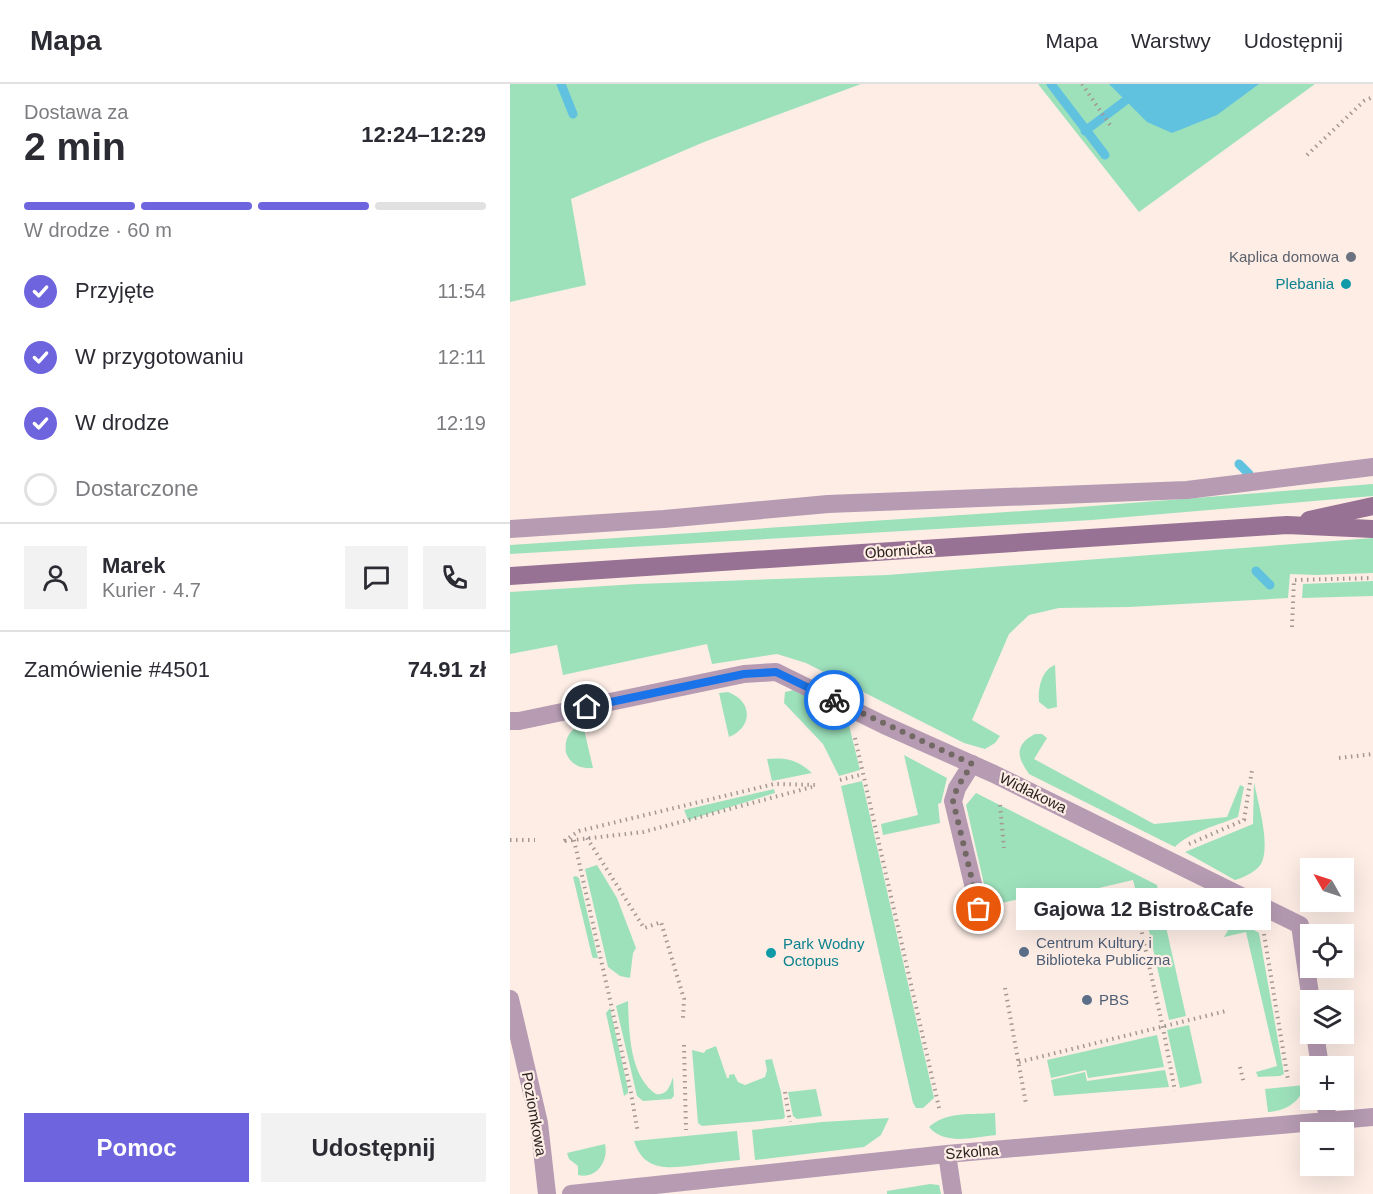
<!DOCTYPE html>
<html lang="pl">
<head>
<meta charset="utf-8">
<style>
	body { margin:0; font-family:Arial,sans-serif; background:#f2f2f3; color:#2b2b33; height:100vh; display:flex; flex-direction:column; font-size:22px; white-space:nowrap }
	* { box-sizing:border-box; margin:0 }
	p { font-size:20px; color:#7c7c81 }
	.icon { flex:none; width:33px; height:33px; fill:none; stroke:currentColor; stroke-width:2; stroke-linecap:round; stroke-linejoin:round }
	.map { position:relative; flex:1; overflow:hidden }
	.details { display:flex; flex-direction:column; background:#fff; width:510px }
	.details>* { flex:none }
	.needle { width:39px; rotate:309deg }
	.controls { position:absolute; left:790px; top:774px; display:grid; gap:12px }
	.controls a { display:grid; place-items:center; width:54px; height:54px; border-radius:0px; background:#fff; box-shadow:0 6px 24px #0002; font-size:30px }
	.pin { position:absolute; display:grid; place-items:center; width:51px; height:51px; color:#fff; margin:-26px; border:3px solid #fff; border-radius:50%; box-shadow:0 2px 6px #0007 }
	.courier { position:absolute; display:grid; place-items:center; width:60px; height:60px; margin:-30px; border:4px solid #1a73e8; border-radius:50%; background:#fff; color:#222; box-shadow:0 2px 8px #0007 }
	.bubble { position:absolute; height:42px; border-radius:0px; background:#fff; box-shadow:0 6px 24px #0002; font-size:20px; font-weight:600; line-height:42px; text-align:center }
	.summary em { font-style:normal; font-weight:600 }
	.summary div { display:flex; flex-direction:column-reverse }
	.summary { display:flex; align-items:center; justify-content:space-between; height:102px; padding:0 24px }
	h1 { font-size:39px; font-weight:600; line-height:45px }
	.bar { display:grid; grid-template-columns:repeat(4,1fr); gap:9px 6px; align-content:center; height:72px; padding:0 24px }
	.bar i { height:8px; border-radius:4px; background:#e1e1e2 }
	.bar .selected { background:#6d64de }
	.bar p { grid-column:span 4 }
	.line { display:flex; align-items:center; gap:15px; padding:0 24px; border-top:2px solid #e1e1e2 }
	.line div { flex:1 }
	.round { display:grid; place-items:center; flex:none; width:63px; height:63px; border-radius:0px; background:#f2f2f3 }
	ol { padding:0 24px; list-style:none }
	li { display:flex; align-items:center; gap:18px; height:66px }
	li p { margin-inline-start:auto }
	li .icon { padding:6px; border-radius:50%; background:#6d64de; color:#fff; stroke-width:4 }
	li:last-child { color:#7c7c81 }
	li i { width:33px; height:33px; border:3px solid #e1e1e2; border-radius:50% }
	.cta { display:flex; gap:12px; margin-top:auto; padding:12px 24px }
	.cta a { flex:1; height:69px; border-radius:0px; background:#6d64de; color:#fff; font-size:24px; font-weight:600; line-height:69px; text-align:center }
	.cta a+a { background:#f2f2f3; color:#2b2b33 }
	header { display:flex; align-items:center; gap:36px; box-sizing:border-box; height:84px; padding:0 30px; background:#fff; border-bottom:2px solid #e1e1e2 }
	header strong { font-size:28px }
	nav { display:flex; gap:33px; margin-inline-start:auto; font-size:21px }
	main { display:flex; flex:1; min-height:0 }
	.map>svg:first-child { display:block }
</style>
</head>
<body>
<header>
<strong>Mapa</strong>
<nav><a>Mapa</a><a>Warstwy</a><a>Udostępnij</a></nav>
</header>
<main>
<section class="details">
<div class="summary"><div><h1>2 min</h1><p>Dostawa za</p></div><em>12:24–12:29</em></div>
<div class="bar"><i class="selected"></i><i class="selected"></i><i class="selected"></i><i></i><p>W drodze · 60 m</p></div>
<ol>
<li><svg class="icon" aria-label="check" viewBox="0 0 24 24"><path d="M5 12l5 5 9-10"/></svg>Przyjęte<p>11:54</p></li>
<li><svg class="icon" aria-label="check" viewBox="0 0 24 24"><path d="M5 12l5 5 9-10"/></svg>W przygotowaniu<p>12:11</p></li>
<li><svg class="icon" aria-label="check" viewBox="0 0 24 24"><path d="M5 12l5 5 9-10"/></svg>W drodze<p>12:19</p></li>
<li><i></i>Dostarczone</li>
</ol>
<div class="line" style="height:108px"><a class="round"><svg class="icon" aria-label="person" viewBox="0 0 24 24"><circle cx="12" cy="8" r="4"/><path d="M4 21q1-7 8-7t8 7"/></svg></a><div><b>Marek</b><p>Kurier · 4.7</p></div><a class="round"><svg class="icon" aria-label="chat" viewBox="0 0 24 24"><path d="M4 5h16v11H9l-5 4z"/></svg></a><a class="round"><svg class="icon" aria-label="phone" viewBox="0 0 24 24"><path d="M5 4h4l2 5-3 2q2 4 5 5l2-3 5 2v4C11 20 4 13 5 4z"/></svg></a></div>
<div class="line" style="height:78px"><div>Zamówienie #4501</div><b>74.91 zł</b></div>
<div class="cta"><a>Pomoc</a><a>Udostępnij</a></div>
</section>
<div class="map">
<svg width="863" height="1110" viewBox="0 0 863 1110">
	<rect width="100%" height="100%" fill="#fdede5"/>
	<path fill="#9de1bb" d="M0,0H351L194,58L61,115L76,201L0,218Z
		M528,0H805L629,128Z
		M863,400V412L582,436L0,470V461L557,424Z
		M863,454V489L806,491L780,490L778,514L619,523L549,524L519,531L499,550L462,636L490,652L485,659L475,665L454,659L296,579L267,570L202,580L197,560L53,591L47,561L0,570V508L127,500L377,491Z
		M863,497V512L792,514L793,500Z
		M545,581L547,623L538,625L529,618C528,605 531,586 545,581Z
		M284,606L337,633L350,686L329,692L313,660L274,619L275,608Z
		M218,608C243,617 243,643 219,653L209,609Z
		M73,641L83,684C71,685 61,681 56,669C54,655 59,645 73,641Z
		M525,650H532L537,654L524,675L644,740L717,733L730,701L734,703L728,733C711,740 677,749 665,763L519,690C507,673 504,661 525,650Z
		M394,671L437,694L431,719L428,720L430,739L373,751L371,740L408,731Z
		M257,675C276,673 288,676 302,689L262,697Z
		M352,697L424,1014L413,1024H406L403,1019L331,702Z
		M744,698C748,719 760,758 752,778C748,787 735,793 725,796L675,768L743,740Z
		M264,705L265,709L178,736L174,726Z
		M466,709L647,801L651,823L631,827L623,796L525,819L522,812L479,822L456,721Z
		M87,781L107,814L126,864L123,869L120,894L110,892L98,883L75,785Z
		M66,792L69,794L88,874H83L82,872L63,793Z
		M654,834L676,932L659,936L637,838Z
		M728,837L749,849L774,990L770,992L748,993L746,988L767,982L736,848L714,853L723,838Z
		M118,917C119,946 119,992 146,1010C157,1012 160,1002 163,993L164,1012L161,1015L133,1017L127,1012L106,922Z
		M100,924L118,1005V1009L114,1012L96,929Z
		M679,941L692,999L670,1004L657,946Z
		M647,951L654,983L578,994L576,986L541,994L537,976Z
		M206,962L217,994H219V991L224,990L228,998L235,1001L255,993L257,986L255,976L262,975L271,1008L275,1033L273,1035L192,1042L188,1039L182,966L194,969L196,966Z
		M655,986L659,1003L544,1012L541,996L575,988L577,997Z
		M795,1001C790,1019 775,1027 758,1028L755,1005Z
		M306,1005L312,1032L287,1035L283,1032L278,1008Z
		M485,1029L486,1051C464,1053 435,1062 419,1043C436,1027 463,1031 485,1029Z
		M379,1034L371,1051L354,1063L245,1076L242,1046L312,1038Z
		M227,1047L230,1076C216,1077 201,1079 187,1081C160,1084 134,1089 124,1057Z
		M95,1060C99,1076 87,1096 68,1091V1082L59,1075L57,1069Z
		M420,1100L429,1101L431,1110H377V1107Z"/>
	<path fill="#61c2e0" d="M599,0H749L707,31L662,49L637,38Z"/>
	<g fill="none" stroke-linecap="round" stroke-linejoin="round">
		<path stroke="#61c2e0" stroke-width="9" d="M51,0L63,30
			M541,0L595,71
			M575,47L615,17
			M729,380L739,390
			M746,487L760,501"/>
		<path stroke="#a49892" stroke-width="4" stroke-dasharray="1.5 4.5" stroke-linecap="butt" d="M572,0L600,41
			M797,71L854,17L863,13
			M782,543L784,496L863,494
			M345,654L430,1028
			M829,674L863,670
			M330,696L353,690
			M490,721L494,764
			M77,754L134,844L151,838L174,915L173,934
			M0,756H25
			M64,756L121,1009L128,1049
			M54,757L69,747L264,700L309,701
			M55,757L133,748L302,703
			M679,760L734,736L742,686
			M664,806L668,824L629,836L653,944L665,1007
			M754,850L778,996
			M495,904L516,1020
			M174,961L176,1046
			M509,978L716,927
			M730,983L734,1000
			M275,1008L280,1038"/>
		<path stroke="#b69bb3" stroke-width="18" d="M0,445L154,435L318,420L677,406L863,383
			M462,680L447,704L443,717L469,825"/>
		<path stroke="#b69bb3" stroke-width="18" d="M0,637H9L234,590L266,588L374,641L484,690L790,841L801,917
			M0,915L29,1039L37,1110
			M805,950L810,982
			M815,1016L818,1037
			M437,1070L443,1110
			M61,1110L437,1070L863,1033"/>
		<path stroke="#987294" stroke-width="18" d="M799,436L863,422
			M0,492L777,441L863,445"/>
	</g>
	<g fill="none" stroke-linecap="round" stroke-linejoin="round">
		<path stroke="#736964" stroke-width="6" stroke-dasharray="0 10.8" d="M324,616L462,680L447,704L443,717L469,825"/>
		<path stroke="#1a73e8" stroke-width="8" d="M77,623L234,590L266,588L324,616"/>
	</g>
	<circle fill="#6b7280" stroke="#fdede5" stroke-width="2" cx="841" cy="173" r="6"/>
	<g fill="#0f9aa8" stroke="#fdede5" stroke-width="2">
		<circle cx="836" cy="200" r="6"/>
		<circle cx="261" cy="869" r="6"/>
	</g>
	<g fill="#5c6f8a" stroke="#fdede5" stroke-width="2">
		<circle cx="514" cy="868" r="6"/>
		<circle cx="577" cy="916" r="6"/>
	</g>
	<g text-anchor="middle" stroke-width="4.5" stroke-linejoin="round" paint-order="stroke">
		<g font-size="15" fill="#5b616d" stroke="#fdede5" text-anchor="end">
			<text x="829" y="178">Kaplica domowa</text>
		</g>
		<g font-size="15" fill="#0d838f" stroke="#fdede5" text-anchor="end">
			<text x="824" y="205">Plebania</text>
			<text x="273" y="865" text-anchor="start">Park Wodny<tspan x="273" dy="17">Octopus</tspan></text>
		</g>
		<g font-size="15" fill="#29221f" stroke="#fdede5">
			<text transform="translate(389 467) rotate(-4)" y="5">Obornicka</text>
			<text transform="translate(523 709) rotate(26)" y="5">Widłakowa</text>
			<text transform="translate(24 1030) rotate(80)" y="5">Poziomkowa</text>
			<text transform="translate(462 1068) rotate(-5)" y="5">Szkolna</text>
		</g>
		<g font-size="15" fill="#4e5e75" stroke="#fdede5" text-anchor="start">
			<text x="526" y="864">Centrum Kultury i<tspan x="526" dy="17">Biblioteka Publiczna</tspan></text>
			<text x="589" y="921">PBS</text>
		</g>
	</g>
</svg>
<div class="controls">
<a><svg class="needle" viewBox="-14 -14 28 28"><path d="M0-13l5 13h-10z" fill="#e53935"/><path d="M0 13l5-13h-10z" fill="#7c7c81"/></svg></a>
<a><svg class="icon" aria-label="locate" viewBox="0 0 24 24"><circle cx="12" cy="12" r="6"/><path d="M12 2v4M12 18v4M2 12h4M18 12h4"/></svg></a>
<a><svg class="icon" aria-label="layers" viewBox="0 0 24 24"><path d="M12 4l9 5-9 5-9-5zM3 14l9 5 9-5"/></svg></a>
<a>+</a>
<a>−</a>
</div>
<div class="pin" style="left:469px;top:825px;background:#ea580c"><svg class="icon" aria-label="bag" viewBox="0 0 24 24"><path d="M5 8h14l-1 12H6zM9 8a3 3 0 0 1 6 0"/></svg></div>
<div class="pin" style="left:77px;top:623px;background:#1f2937"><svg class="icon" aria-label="home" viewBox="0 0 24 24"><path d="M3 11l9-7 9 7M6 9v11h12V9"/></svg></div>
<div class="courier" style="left:324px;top:616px"><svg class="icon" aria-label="bike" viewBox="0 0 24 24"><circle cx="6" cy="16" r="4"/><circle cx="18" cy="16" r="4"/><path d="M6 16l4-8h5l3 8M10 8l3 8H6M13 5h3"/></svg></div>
<div class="bubble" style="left:506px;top:804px;width:255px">Gajowa 12 Bistro&amp;Cafe</div>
</div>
</main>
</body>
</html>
